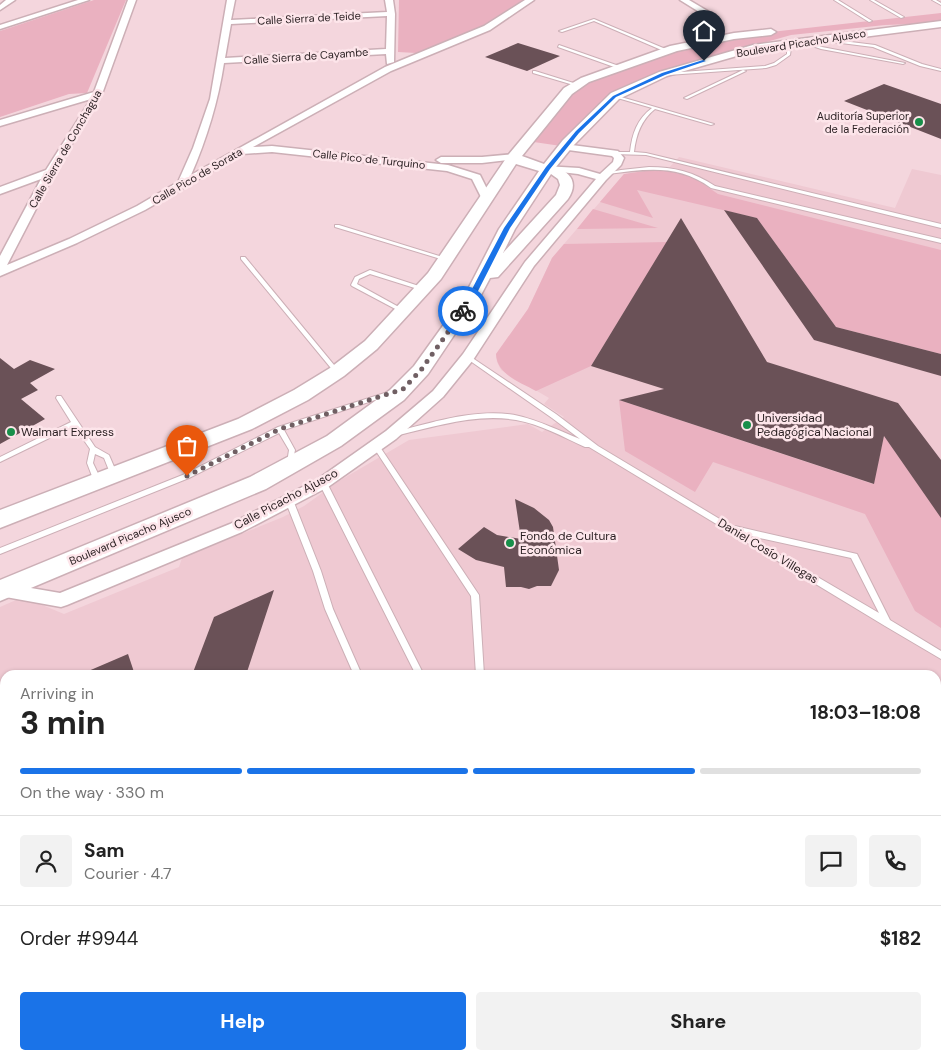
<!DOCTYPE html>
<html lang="en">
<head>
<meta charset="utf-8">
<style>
	body { margin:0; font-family:"DM Sans",sans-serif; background:#f2f2f2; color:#222; height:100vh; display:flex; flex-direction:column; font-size:19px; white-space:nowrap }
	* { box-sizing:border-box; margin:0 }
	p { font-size:16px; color:#767676 }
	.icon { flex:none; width:28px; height:28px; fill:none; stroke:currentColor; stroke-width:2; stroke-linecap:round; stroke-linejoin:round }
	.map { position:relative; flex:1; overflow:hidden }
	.drawer { position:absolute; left:0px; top:670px; width:941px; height:390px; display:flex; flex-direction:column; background:#fff; border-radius:15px 15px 0 0; box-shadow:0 1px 4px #0004 }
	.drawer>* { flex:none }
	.pin { position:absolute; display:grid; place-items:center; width:42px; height:42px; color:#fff; margin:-51px -21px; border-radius:50% 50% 50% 0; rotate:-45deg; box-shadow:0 0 5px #0007 }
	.pin .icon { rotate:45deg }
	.courier { position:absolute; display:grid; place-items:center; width:50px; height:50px; margin:-25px; border:4px solid #1a73e8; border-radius:50%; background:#fff; color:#222; box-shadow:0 1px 6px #0007 }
	.head em { font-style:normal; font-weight:700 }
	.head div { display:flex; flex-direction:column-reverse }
	.head { display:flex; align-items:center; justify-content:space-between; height:85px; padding:0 20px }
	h1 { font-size:32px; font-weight:700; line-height:38px }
	.bar { display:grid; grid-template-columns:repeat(4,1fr); gap:8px 5px; align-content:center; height:60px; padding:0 20px }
	.bar i { height:6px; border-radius:4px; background:#e0e0e0 }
	.bar .active { background:#1a73e8 }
	.bar p { grid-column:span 4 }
	.line { display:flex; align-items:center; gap:12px; padding:0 20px; border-top:1px solid #e0e0e0 }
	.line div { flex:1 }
	.round { display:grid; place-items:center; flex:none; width:52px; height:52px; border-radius:5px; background:#f2f2f2 }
	.button { display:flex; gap:10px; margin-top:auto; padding:10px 20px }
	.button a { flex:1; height:58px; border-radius:5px; background:#1a73e8; color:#fff; font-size:20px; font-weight:700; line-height:58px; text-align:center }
	.button a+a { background:#f2f2f2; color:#222 }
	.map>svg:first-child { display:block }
</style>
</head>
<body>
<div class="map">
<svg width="941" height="1060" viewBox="0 0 941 1060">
	<rect width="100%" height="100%" fill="#f4d6dd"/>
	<path fill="#efc9d2" d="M679,157L895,208L912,169L941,175V780L936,781V675H5V1055H624L623,1060H0V607L23,597L64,614L179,567L182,558L283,517L304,506L339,481L409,440L528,424L542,432L564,417L544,404L549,398L501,370L497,362L496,354L528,309L552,258L624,174L645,171H666Z"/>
	<path fill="#eab1c0" d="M94,0H126L87,93L69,94L0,117V31Z
		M399,0H524L485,26L416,53L398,52Z
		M941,13V23L885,25L791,35L703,60L613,97L561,146L527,141L569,92L586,81L634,62L734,36Z
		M645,171H667L693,177L718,194L941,250V354L836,327L757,218L637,190L653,218L600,202L624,174Z
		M593,209L658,228L577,229Z
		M667,242L591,366L536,391C520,382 497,375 496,354L528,309L552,258L564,244Z
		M619,400L873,484L884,436L931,503L941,507V628L915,611L865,514L713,462L695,492L625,451Z
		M941,780V1060H747L743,1055H936V781Z"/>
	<path fill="#6a5157" d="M518,43L560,56L527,71L485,57Z
		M884,84L941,104V139L844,101Z
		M724,210L757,218L836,327L941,354V376L814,340Z
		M681,218L767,362L898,403L941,460V518L884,436L874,484L619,400L664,389L591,366Z
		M0,358L14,369L30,360L55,369L30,383L38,390L21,399L45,419L0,444Z
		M515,499L534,508L549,520L553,527L559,570L551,586H537L529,589L521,587H506L504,567L476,560L458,549L484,527L497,535L521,539Z
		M274,590L246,675H192L214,617Z
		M128,654L135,675H79Z"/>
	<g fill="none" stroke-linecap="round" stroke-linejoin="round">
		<defs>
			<path id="service" d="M834,0H838L872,21L869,22Z
				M870,0H874L904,17L901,18Z
				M932,0H936L941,3V5Z
				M594,19L668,50L669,51L666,52L594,21L562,32L559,31Z
				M826,39L875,45L922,64L941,69V71L920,66L873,47L825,41Z
				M802,40L822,47L905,63L903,64L821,49L801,42Z
				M785,42H787L791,48L790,55L776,65L766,68L668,75L666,74L668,73L765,66L774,63L787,54V48Z
				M559,45L619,66L620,67L617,68L558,47Z
				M743,70L746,71L687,99L684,98Z
				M533,71H535L580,85L577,86L533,73Z
				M614,95L714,124L711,125L655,109C641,120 636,135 634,152L646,153L941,224V228L646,155L613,154V153L615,152H630C632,134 637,119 652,108L614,97Z
				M649,167C674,167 694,172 715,186L941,239V243L711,188C678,164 647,169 608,174L606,173L621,170Z
				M335,225H339L449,259L444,260L335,227Z
				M241,257H245L339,371V373H335L241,259Z
				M370,270L425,288L426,289L423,291L421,290L370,274L359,279L357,284L406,311L405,312H401L352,286L351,285L355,277Z
				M468,355L556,414L598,446L733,527L735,526L857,554L890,620L941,651V659L885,626L589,447H585C563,437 540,424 516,420C476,413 434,427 395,436H393L392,434L395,432C433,422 481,407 519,416C540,421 560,431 580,439L552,418L466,358L465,357ZM746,535L851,558L879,613Z
				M391,391L394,393L393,394L284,430L295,450L292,465L290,466L287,463L289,450L279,433L189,478L0,554V548L185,474L278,427Z
				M57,396H61L95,447L109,455L118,476L116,478H112L104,458L95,454L93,463L102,482L101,484H95L87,463L90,449L74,426L0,462V457L71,422L56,398Z
				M374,444H378L479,595L484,675H476L471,596L374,448L373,446Z
				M323,480L327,483L424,675H416L319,483Z
				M289,497L293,500L321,571L333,609L362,675H354L325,609L313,571L285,500Z
				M388,1055H400L401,1060H389Z
				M485,1055H498L500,1060H487Z"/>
			<path id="minor" d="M6,0H15L0,10V5Z
				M78,0H89L0,29V25Z
				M128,0H136L102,94L55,172L7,265L69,239L137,206L178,182L193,148L210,99L227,0H235L231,20L387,12L385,0H393L395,14L394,62L387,64L386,54L224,63C218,102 207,138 191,175L385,67L484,26L525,0H534L490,30L391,71L253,147L272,146L448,165L480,175L491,197L486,200L482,199L472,179L447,171L272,152L242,154L145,210L77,243L0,276V256L41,179L0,194V187L46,170L91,99L0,126V120L94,92ZM387,16L386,49L225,58L231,24Z
				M680,0H689L716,16L709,18Z
				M564,144L618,151L624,158L621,165L606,180L534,266L473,360L443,397L396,439L328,487L242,532L67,605L61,607L0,596V584L2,583L60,593L230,524L318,479L386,431L433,391L463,354L525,262L596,179L578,174L544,170V166L579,168L600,174L613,162L614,158L612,156L561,149L559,147Z
				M514,154L519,157L517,159L482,163H441L436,160L441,157H482Z"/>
			<path id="secondary" d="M941,21V27L754,51L667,76L619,99L573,146L556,167C572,173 578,184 568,199L498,277L490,278L481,295L428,374L404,400L341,446L266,489L0,601V580L250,477L327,436L390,390L414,366L465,295L499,229L539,171L516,164L441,279L377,349L344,376L308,400L252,429L0,528V510L238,419L294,390L330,368L365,341L428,273L509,154L564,88L581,78L670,46L734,33L771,29L776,32L771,35L734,39L677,51L589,82L572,94L522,156L544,164L563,140L611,93L659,72L753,45ZM551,174L558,179L560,185L556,195L503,253L515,229Z"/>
		</defs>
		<use href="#service" stroke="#ccafb6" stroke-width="2"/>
		<use href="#minor" stroke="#ccafb6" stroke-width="3"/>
		<use href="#secondary" stroke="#ccafb6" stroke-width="3"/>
		<use href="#service" fill="#fff" fill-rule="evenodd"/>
		<use href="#minor" fill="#fff" fill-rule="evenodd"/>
		<use href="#secondary" fill="#fff" fill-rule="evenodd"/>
	</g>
	<path fill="#1a73e8" d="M703,60L706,61L665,75L616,97L579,133L550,169L510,228L476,295L465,312H460L504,228L546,167L576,131L613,96L662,73Z"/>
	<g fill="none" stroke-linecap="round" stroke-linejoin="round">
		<path stroke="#705f63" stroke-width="5" stroke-dasharray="0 9" d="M187,476L280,429L403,389L421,370L463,311"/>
	</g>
	<g fill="#188f4a" stroke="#fde5ea" stroke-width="2">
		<circle cx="919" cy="122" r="5"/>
		<circle cx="747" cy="425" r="5"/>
		<circle cx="11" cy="432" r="5"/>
		<circle cx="510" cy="543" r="5"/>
	</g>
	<g text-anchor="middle" stroke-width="5" stroke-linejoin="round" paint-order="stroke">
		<g font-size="11" fill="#291f21" stroke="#fde5ea">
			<text transform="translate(309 18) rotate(-3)" y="4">Calle Sierra de Teide</text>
			<text transform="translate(801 43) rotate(-9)" y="4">Boulevard Picacho Ajusco</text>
			<text transform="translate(306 56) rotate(-4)" y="4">Calle Sierra de Cayambe</text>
			<text transform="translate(65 149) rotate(-60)" y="4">Calle Sierra de Conchagua</text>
			<text transform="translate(369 159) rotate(6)" y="4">Calle Pico de Turquino</text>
			<text transform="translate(197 176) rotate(-30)" y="4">Calle Pico de Sorata</text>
			<text transform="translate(130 536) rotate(-23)" y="4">Boulevard Picacho Ajusco</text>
		</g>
		<g font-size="11" fill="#291f21" stroke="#fde5ea" text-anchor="end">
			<text x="909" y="120">Auditoría Superior<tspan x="909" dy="13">de la Federación</tspan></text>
		</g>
		<g font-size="12" fill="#291f21" stroke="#fde5ea" text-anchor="start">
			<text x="757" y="422">Universidad<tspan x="757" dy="14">Pedagógica Nacional</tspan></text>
			<text x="21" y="436">Walmart Express</text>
			<text x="520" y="540">Fondo de Cultura<tspan x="520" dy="14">Económica</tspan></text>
		</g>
		<g font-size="12" fill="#291f21" stroke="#fde5ea">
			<text transform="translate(286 499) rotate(-28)" y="4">Calle Picacho Ajusco</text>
			<text transform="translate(768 551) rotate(31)" y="4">Daniel Cosío Villegas</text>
		</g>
	</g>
</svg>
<div class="pin" style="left:187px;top:476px;background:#ea580c"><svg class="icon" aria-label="bag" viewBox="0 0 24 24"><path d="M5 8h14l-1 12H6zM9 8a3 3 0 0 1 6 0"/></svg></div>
<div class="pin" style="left:704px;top:61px;background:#1f2937"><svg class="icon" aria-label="home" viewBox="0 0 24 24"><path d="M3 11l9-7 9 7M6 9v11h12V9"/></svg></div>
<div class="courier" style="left:463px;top:311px"><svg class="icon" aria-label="bike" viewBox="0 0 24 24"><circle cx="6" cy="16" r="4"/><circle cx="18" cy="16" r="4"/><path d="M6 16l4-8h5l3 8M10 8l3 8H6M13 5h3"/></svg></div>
<section class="drawer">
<div class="head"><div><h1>3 min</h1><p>Arriving in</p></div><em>18:03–18:08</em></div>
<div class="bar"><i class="active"></i><i class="active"></i><i class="active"></i><i></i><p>On the way · 330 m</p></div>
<div class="line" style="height:90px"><a class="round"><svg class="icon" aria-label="person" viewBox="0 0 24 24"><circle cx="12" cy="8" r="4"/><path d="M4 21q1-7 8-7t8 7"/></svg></a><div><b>Sam</b><p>Courier · 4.7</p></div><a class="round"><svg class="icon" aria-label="chat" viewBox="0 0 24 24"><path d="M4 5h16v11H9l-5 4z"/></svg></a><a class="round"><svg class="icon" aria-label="phone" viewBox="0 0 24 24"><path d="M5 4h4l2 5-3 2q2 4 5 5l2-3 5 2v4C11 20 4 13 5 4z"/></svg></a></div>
<div class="line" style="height:65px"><div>Order #9944</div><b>$182</b></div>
<div class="button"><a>Help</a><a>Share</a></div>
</section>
</div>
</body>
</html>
